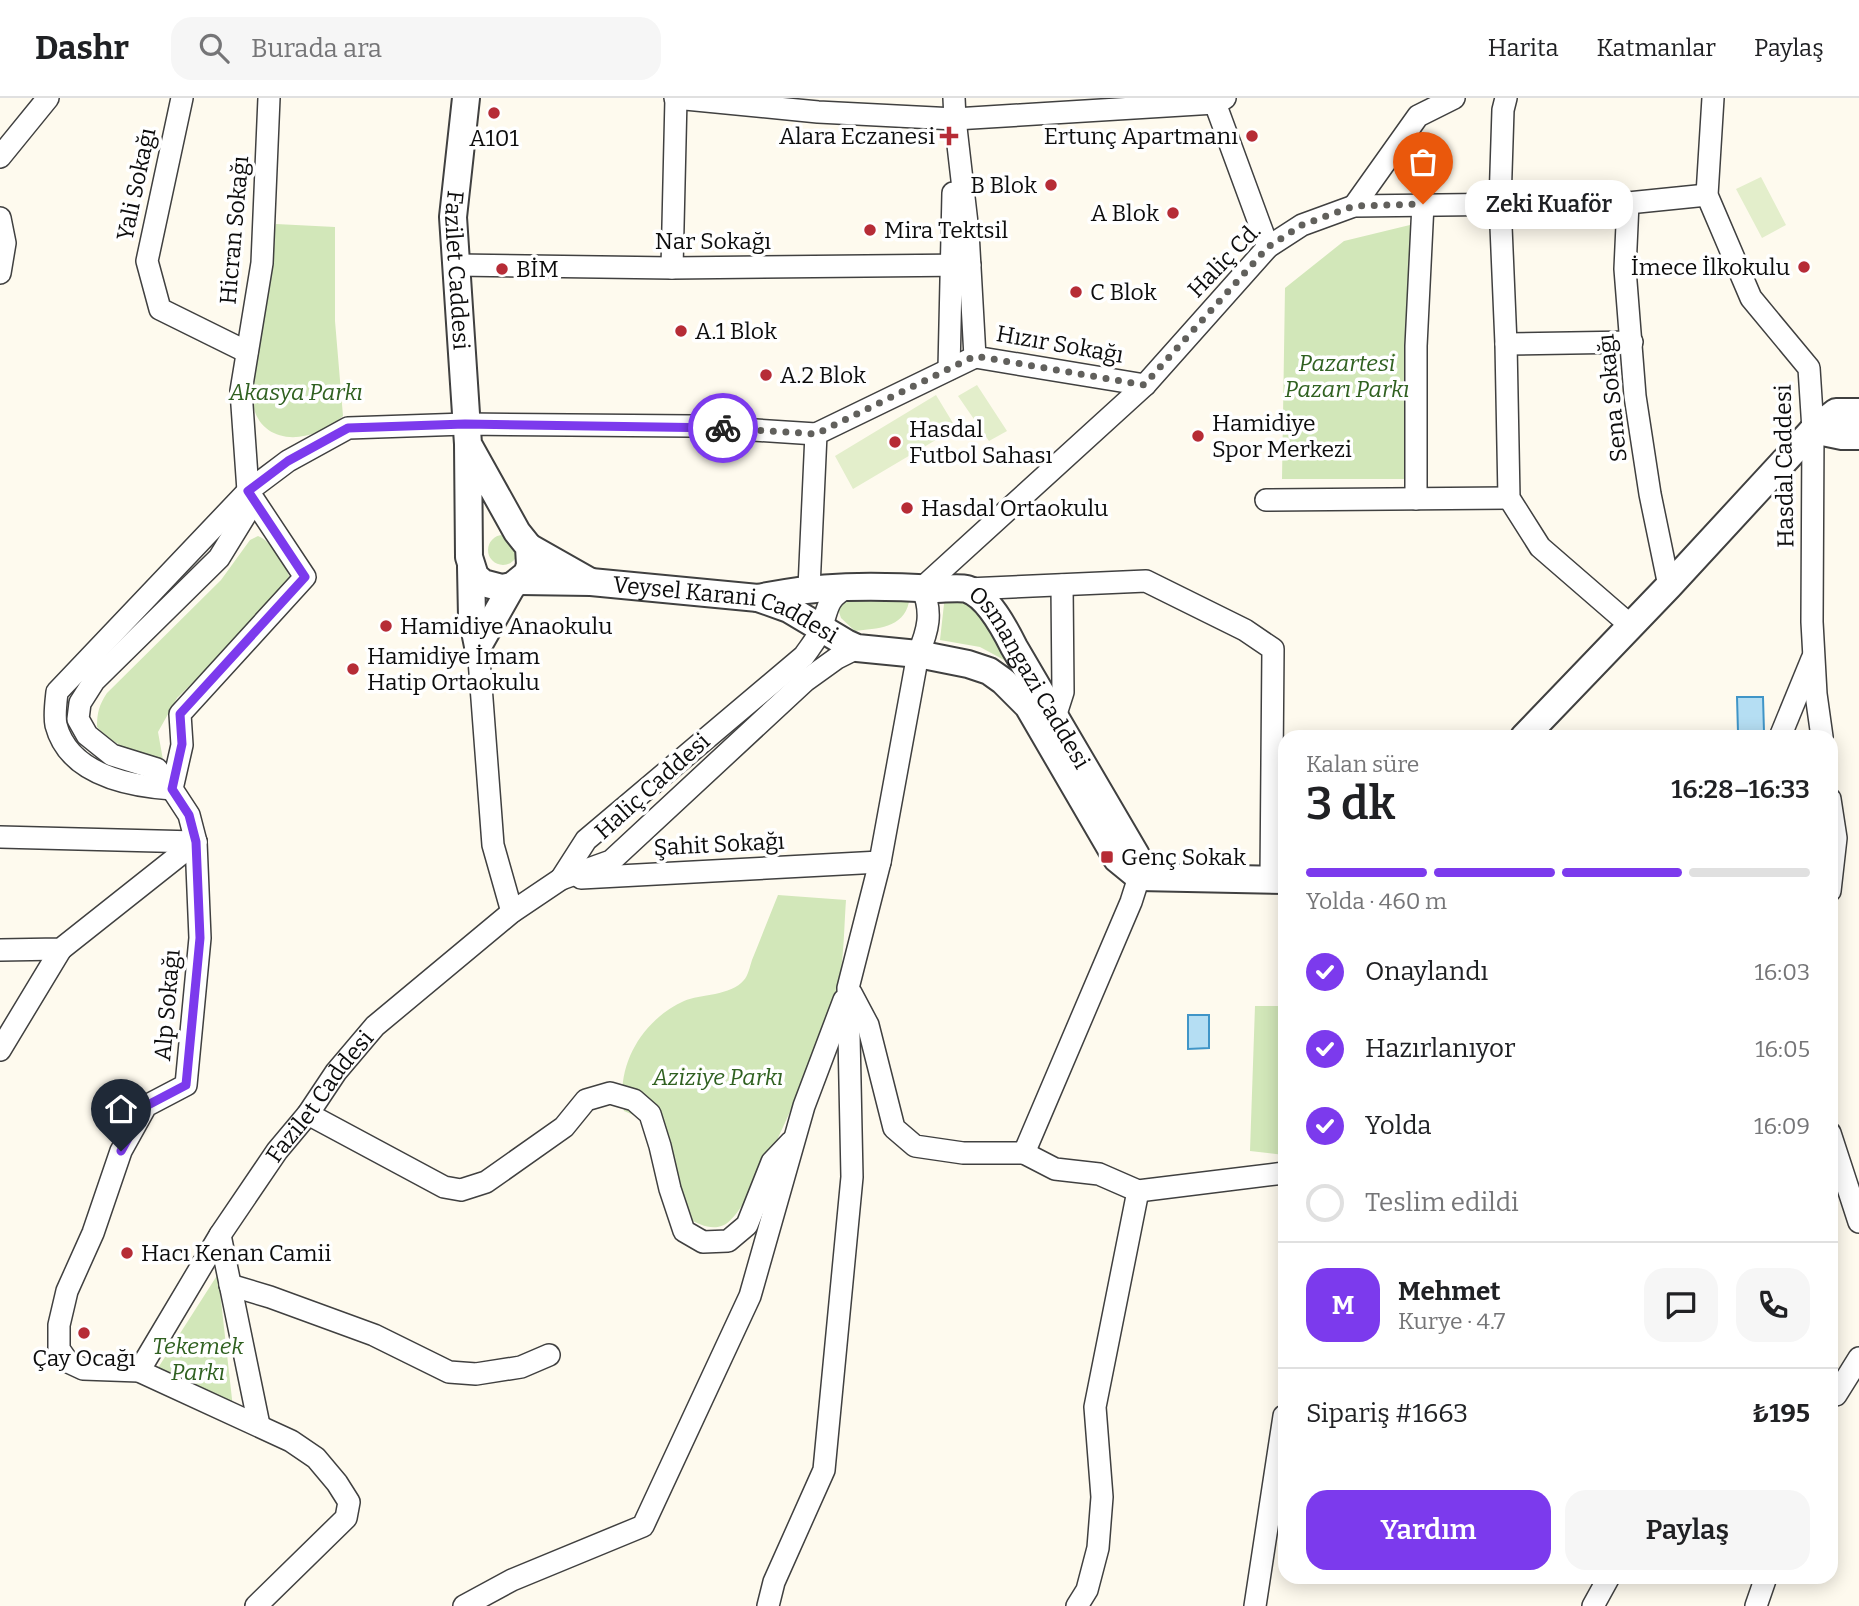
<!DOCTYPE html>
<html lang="tr">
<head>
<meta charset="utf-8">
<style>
	body { margin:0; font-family:Bitter,serif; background:#f6f6f6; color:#202124; height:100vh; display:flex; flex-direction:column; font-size:26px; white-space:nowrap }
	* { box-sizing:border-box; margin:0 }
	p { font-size:23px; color:#757577 }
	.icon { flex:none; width:38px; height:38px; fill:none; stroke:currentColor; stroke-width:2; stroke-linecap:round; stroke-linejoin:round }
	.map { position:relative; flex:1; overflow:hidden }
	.details { position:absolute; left:1278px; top:632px; width:560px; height:854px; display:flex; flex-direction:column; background:#fff; border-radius:21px; box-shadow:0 4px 18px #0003 }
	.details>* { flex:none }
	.pin { position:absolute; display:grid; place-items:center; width:60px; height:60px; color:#fff; margin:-72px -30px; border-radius:50% 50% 50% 0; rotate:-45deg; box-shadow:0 0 7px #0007 }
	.pin .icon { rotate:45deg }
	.courier { position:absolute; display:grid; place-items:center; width:70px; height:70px; margin:-35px; border:5px solid #7c3aed; border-radius:50%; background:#fff; color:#222; box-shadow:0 2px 9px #0007 }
	.bubble { position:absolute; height:49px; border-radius:21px; background:#fff; box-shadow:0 4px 18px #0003; font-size:23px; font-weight:600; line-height:49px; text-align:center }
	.overview em { font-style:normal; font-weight:600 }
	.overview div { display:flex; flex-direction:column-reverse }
	.overview { display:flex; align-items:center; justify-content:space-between; height:119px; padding:0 28px }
	h1 { font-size:46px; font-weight:600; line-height:52px }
	.bar { display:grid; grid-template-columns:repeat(4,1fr); gap:10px 7px; align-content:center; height:84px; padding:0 28px }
	.bar i { height:9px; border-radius:5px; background:#e0e0e0 }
	.bar .selected { background:#7c3aed }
	.bar p { grid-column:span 4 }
	.line { display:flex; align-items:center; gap:18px; padding:0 28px; border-top:2px solid #e0e0e0 }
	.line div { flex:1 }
	.round { display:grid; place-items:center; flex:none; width:74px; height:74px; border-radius:21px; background:#f6f6f6 }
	ol { padding:0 28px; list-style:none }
	li { display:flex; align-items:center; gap:21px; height:77px }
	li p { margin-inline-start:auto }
	li .icon { padding:7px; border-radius:50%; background:#7c3aed; color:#fff; stroke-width:4 }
	li:last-child { color:#757577 }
	li i { width:38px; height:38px; border:4px solid #e0e0e0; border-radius:50% }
	.cta { display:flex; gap:14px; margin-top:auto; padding:14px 28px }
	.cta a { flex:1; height:80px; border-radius:21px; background:#7c3aed; color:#fff; font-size:28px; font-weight:600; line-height:80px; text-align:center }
	.cta a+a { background:#f6f6f6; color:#202124 }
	header { display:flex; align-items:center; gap:42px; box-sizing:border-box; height:98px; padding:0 35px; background:#fff; border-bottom:2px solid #e0e0e0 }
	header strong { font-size:33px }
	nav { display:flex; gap:38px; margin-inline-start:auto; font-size:24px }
	.search { width:490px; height:63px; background:#f6f6f6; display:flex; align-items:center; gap:18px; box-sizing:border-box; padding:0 24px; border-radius:21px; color:#757577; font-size:26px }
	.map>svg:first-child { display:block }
</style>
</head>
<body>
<header>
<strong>Dashr</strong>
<div class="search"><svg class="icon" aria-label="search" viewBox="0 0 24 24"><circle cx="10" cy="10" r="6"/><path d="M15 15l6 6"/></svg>Burada ara</div>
<nav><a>Harita</a><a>Katmanlar</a><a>Paylaş</a></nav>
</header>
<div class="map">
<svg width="1859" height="1508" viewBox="0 0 1859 1508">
	<rect width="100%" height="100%" fill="#fefaee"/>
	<path fill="#d2e7b9" d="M276,126L335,129V223L343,318C299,357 238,342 255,274Z
		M1414,126L1408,381H1282L1285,190L1344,143Z
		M488 452a15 15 0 1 1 30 0a15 15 0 1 1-30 0Z
		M258,438C272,443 286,468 291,483L262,517L177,600L158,634L163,662C138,656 115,649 97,629C97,615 99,607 107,595L221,482L250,442Z
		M849,495L903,497L909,504C903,531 877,530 855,533L841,520L838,511Z
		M945,497L976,508L1006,563L980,549L940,542Z
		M778,797L846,802C844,829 844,868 837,893C826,931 754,1113 724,1127C711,1133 700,1126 688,1121L650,1024L624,1013C615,968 642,922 684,903C700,896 731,898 744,882C748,878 750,868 752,862C761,840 769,819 778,797Z
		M1255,908H1284V1057L1250,1053Z
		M218,1176L233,1310L156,1273Z"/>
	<path fill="#e3eecb" d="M1761,79L1786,127L1762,140L1736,91Z
		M977,287L1007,333L989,343L958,298Z
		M936,297L956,330L853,391L835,358Z"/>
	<path fill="#b5def3" stroke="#4095c7" stroke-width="2" d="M1737,599H1763L1764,634H1738Z
		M1188,917H1209V950L1188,951Z"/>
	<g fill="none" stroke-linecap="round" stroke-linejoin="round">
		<defs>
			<g id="minor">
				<path d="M182,0L147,163L160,211L247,254"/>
				<path d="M675,0L818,14L955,21L1215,5L1225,0"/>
				<path d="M954,0L955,21L968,134L975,259L1145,287"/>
				<path d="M1506,0L1503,12L1500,105L1506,246L1509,400L1540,449L1630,527"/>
				<path d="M1713,0L1707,97L1751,200L1809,270L1813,332L1812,524L1816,596L1822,639"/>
				<path d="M1215,5L1268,149"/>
				<path d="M0,59L48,0"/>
				<path d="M1628,105L1625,171L1635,298L1650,396L1669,488"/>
				<path d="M1354,108L1418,18L1454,0"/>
				<path d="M0,120L5,145L0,175"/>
				<path d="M456,167L672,170L970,167"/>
				<path d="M672,170L676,0"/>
				<path d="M1506,246L1632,244"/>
				<path d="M949,271L953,95"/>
				<path d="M1416,401V248L1423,106"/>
				<path d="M1266,402L1509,400"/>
				<path d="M809,490L816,336L975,259"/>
				<path d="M967,491L1146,483L1245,532L1273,551L1271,781"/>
				<path d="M478,548L493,747L512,814"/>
				<path d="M1055,619L1063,594L1062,487"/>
				<path d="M1780,639L1812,561"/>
				<path d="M172,691L157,671L112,657L87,637L78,621L80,605L94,583L219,460L246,416L248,393L241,293L262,165L269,0"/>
				<path d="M172,691C128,688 69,677 56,627C54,617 56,604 57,594L248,393"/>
				<path d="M1830,701L1836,740L1830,793"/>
				<path d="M0,739L196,744"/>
				<path d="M581,780L880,764"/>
				<path d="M561,781L586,742L804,558C810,549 819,539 822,528C829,506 827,501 849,488"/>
				<path d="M0,852L61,851L196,744"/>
				<path d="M851,895L868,927L894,1030L915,1048L963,1055H1024L1055,1071L1099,1076L1138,1093L1284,1075"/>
				<path d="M0,952L61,851"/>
				<path d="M308,1016L444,1089L461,1092L486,1084L564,1029L586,1002L610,995L634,1002L650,1016L660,1048L670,1091L684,1133L703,1144L728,1143L747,1127L772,1064L791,1044"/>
				<path d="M1830,1035L1859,1124"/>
				<path d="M1024,1055L1131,804L1139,779"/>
				<path d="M220,1137L259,1327"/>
				<path d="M230,1187L270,1199L374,1237L449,1274L476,1276L521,1269L549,1257"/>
				<path id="s1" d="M139,1273L220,1137L277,1053L308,1016L336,974L375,928L512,814L561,781L611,763L805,583L837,560L857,550"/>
				<path d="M1830,1298L1836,1297L1859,1260"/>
				<path d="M256,1508L346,1420L349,1404L337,1385L316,1360L291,1343L139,1273L83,1271L68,1264L59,1251V1227L67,1193L93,1135L121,1053L146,1008L186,987L200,840L196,744L189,717L172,691L182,647L180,616L305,479L248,393L288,363L348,330L465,326L692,328L816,336"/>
				<path d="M464,1508L512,1482L643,1428L750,1198L804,1008L844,902"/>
				<path d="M768,1508L774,1484L824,1372L852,1079L848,890L880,764L918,556C928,533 933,514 922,490L1145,287L1268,149L1302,127L1354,108L1628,105L1707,97"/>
				<path d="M1077,1508L1087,1492L1098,1450L1102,1399L1095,1309L1138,1093"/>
				<path d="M1255,1508L1284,1318"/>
				<path d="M1593,1508L1609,1479"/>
				<path d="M1756,1508L1766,1479"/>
			</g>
			<g id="tertiary">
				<path id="s2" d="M466,0L453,119L468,346L469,459L475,478L483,485L502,490L512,488L527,476L530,467L529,449L517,434L468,346"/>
				<path d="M1813,332L1842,338H1859"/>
				<path d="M529,449L589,483"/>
				<path d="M471,469L472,519L478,548"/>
				<path id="s3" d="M520,483L591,484L758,500L789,511L846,545L857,550L918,556L968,566L989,573L1003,583L1028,608L1117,761L1139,779L1284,782"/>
				<path id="s4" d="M758,500C817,487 875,487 935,491C944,491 959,489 967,491C988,498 1005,531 1014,549L1136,757L1139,779"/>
				<path d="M478,548L512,488"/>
				<path d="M1524,639L1669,488L1813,332L1836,314H1859"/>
			</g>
		</defs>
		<use href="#minor" stroke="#404040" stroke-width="24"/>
		<use href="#tertiary" stroke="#404040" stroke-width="30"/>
		<use href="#minor" stroke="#fff" stroke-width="21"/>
		<use href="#tertiary" stroke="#fff" stroke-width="26"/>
	</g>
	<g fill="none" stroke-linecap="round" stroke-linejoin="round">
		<path stroke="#61605c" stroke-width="7" stroke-dasharray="0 12.6" d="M723,330L816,336L975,258L1144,287L1268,149L1302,127L1354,108L1423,106"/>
		<path stroke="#7c3aed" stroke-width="9" d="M121,1053L146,1008L186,987L200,840L196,744L189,717L172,691L182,646L180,616L305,479L248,393L288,363L348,330L465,326L723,330"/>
	</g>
	<g fill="#b62c36" stroke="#fff" stroke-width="2.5">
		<circle cx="494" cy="15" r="7"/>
		<path d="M945.5 27.5h7v7h7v7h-7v7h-7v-7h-7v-7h7z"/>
		<circle cx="1252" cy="38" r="7"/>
		<circle cx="1051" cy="87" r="7"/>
		<circle cx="1173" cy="115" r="7"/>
		<circle cx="870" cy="132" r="7"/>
		<circle cx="1804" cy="169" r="7"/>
		<circle cx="502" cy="171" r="7"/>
		<circle cx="1076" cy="194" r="7"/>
		<circle cx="681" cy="233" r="7"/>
		<circle cx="766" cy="277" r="7"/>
		<circle cx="1198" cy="338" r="7"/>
		<circle cx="895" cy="344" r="7"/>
		<circle cx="907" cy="410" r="7"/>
		<circle cx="386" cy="528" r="7"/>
		<circle cx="353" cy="571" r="7"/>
		<rect x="1100" y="752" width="14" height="14" rx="3.5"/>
		<circle cx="127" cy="1155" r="7"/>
		<circle cx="84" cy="1235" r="7"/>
	</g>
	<g text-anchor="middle" stroke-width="7" stroke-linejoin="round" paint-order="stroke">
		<g font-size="23" fill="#0d0d0d" stroke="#fff" text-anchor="start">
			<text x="935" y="46" text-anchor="end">Alara Eczanesi</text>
			<text x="1238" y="46" text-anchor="end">Ertunç Apartmanı</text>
			<text x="494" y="48" text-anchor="middle">A101</text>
			<text x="1037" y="95" text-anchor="end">B Blok</text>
			<text x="1159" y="123" text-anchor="end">A Blok</text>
			<text x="884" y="140">Mira Tektsil</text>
			<text x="1790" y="177" text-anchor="end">İmece İlkokulu</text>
			<text x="516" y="179">BİM</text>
			<text x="1090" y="202">C Blok</text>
			<text x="695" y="241">A.1 Blok</text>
			<text x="780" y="285">A.2 Blok</text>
			<text x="1212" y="333">Hamidiye<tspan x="1212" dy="26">Spor Merkezi</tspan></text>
			<text x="909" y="339">Hasdal<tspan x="909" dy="26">Futbol Sahası</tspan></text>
			<text x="921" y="418">Hasdal Ortaokulu</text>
			<text x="400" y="536">Hamidiye Anaokulu</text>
			<text x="367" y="566">Hamidiye İmam<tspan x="367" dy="26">Hatip Ortaokulu</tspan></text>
			<text x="1121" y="767">Genç Sokak</text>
			<text x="141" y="1163">Hacı Kenan Camii</text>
			<text x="84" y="1268" text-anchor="middle">Çay Ocağı</text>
		</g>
		<g font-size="23" fill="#0d0d0d" stroke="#fff">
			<text transform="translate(136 86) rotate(-78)" y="8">Yali Sokağı</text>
			<text transform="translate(234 132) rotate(-85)" y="8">Hicran Sokağı</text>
			<text x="713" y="151">Nar Sokağı</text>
			<text transform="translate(1224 162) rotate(-46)" y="8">Haliç Cd.</text>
			<text dy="8" stroke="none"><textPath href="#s2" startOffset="173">Fazilet Caddesi</textPath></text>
			<text transform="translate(1060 246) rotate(10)" y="8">Hızır Sokağı</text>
			<text transform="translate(1612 300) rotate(-96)" y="8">Sena Sokağı</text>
			<text transform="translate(1784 368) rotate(-91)" y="8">Hasdal Caddesi</text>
			<text dy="8" stroke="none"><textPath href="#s3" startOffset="210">Veysel Karani Caddesi</textPath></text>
			<text dy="8" stroke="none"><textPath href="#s4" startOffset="320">Osmangazi Caddesi</textPath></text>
			<text transform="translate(652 688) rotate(-42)" y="8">Haliç Caddesi</text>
			<text transform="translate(719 746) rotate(-3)" y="8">Şahit Sokağı</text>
			<text transform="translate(167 907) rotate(-85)" y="8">Alp Sokağı</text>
			<text dy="8" stroke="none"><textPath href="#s1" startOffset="329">Fazilet Caddesi</textPath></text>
		</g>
		<g font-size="23" font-style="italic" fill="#306121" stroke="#fff">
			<text x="1347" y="273">Pazartesi<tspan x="1347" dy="26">Pazarı Parkı</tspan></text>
			<text x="296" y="302">Akasya Parkı</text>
			<text x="718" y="987">Aziziye Parkı</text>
			<text x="198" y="1256">Tekemek<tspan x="198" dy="26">Parkı</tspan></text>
		</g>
	</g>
</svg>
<div class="pin" style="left:1423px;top:106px;background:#ea580c"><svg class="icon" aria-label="bag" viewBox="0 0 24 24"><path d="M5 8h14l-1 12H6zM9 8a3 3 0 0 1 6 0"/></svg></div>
<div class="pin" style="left:121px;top:1053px;background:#1f2937"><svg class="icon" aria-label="home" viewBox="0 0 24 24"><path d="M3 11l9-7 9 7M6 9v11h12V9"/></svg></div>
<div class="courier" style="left:723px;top:330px"><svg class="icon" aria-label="bike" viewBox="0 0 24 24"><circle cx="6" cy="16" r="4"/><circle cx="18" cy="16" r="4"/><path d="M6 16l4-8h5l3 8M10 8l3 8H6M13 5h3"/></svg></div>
<div class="bubble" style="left:1465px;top:82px;width:168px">Zeki Kuaför</div>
<section class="details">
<div class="overview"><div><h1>3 dk</h1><p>Kalan süre</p></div><em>16:28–16:33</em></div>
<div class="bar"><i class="selected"></i><i class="selected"></i><i class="selected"></i><i></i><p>Yolda · 460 m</p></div>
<ol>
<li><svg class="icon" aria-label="check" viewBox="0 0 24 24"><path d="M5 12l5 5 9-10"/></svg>Onaylandı<p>16:03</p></li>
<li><svg class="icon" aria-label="check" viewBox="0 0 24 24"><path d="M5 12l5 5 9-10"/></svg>Hazırlanıyor<p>16:05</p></li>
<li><svg class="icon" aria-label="check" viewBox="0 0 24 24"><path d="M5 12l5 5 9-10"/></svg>Yolda<p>16:09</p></li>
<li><i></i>Teslim edildi</li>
</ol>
<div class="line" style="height:126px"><b class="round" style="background:#7c3aed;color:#fff">M</b><div><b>Mehmet</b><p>Kurye · 4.7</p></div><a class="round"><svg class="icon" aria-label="chat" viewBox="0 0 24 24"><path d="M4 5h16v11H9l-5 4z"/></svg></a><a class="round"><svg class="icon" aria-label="phone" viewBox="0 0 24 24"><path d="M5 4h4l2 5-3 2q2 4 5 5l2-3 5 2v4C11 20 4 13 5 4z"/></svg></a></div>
<div class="line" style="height:91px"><div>Sipariş #1663</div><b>₺195</b></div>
<div class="cta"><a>Yardım</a><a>Paylaş</a></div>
</section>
</div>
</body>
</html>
